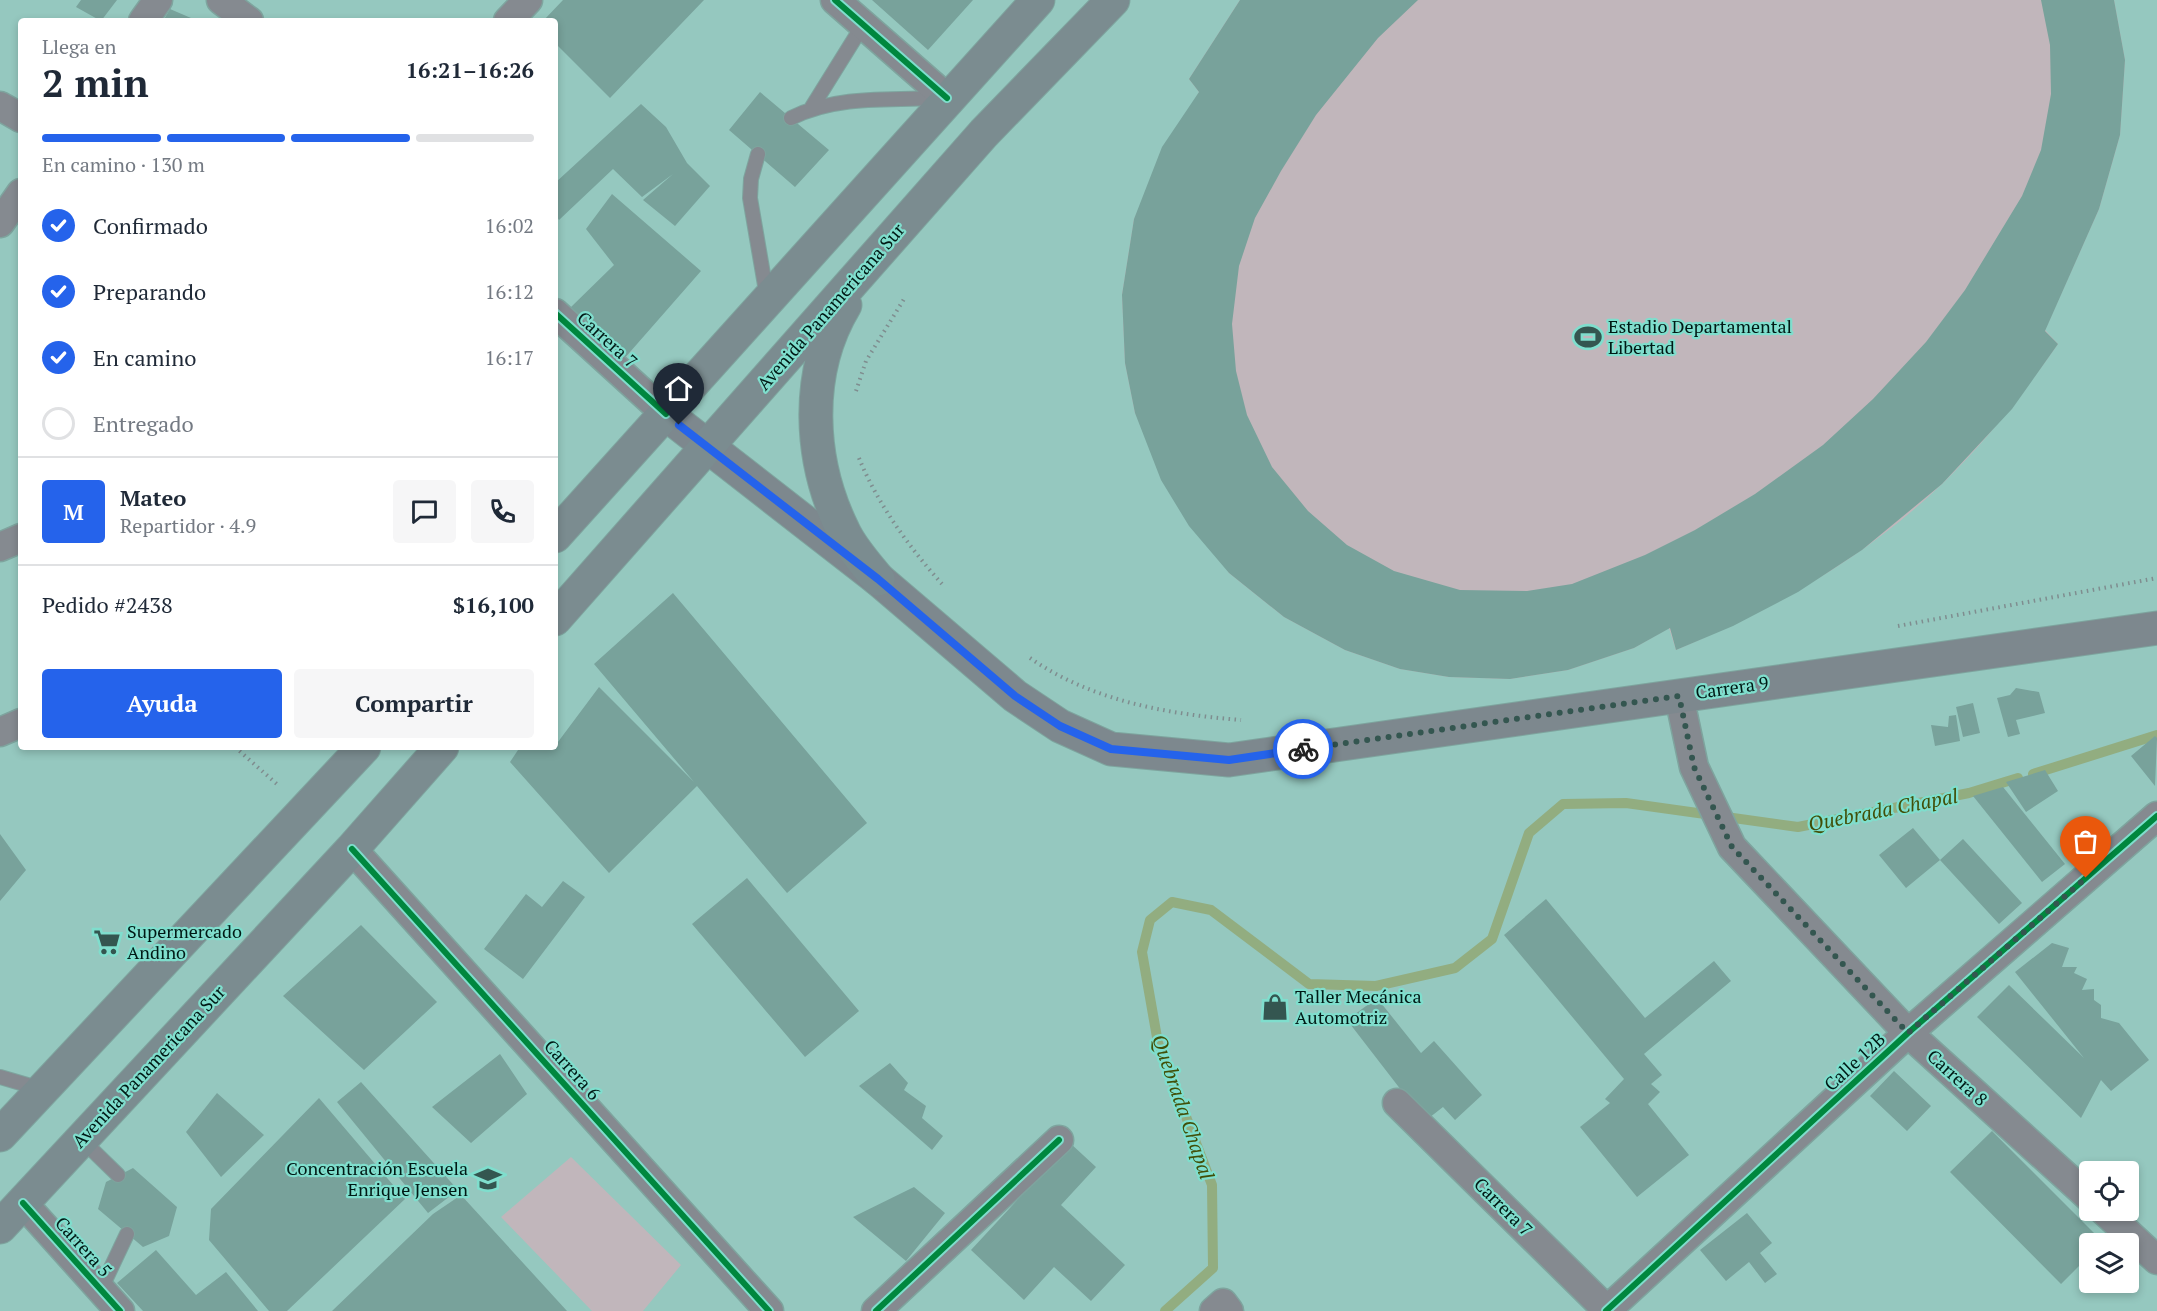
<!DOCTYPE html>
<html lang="es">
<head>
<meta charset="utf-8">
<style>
	body { margin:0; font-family:"PT Serif",serif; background:#f6f6f7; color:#1f2937; height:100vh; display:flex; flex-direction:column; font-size:22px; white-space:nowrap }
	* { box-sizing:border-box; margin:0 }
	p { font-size:20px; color:#747a83 }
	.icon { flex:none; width:33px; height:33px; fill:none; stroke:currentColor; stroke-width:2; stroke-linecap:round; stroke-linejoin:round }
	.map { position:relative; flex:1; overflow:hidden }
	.panel { position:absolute; left:18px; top:18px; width:540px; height:732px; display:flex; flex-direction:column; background:#fff; border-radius:6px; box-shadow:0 3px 9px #0003 }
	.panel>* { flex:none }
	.controls { position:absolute; left:2079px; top:1161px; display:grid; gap:12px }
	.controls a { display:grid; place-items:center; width:60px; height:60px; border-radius:6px; background:#fff; box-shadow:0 3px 9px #0003; font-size:30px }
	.pin { position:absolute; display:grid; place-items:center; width:51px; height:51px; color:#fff; margin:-62px -26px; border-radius:50% 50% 50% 0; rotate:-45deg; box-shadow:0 0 6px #0007 }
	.pin .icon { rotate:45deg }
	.courier { position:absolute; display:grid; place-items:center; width:60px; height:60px; margin:-30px; border:4px solid #2563eb; border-radius:50%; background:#fff; color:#222; box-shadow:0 2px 8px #0007 }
	.overview em { font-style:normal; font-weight:700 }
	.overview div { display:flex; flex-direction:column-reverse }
	.overview { display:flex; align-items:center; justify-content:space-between; height:102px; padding:0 24px }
	h1 { font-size:39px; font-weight:700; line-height:45px }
	.bar { display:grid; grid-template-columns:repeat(4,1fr); gap:9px 6px; align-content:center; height:72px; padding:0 24px }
	.bar i { height:8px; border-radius:4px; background:#e0e1e3 }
	.bar .current { background:#2563eb }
	.bar p { grid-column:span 4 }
	.line { display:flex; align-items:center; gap:15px; padding:0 24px; border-top:2px solid #e0e1e3 }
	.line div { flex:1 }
	.round { display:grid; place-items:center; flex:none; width:63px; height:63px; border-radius:6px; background:#f6f6f7 }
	ol { padding:0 24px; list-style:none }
	li { display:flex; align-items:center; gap:18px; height:66px }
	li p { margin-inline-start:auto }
	li .icon { padding:6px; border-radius:50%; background:#2563eb; color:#fff; stroke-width:4 }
	li:last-child { color:#747a83 }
	li i { width:33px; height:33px; border:3px solid #e0e1e3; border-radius:50% }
	.button { display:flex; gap:12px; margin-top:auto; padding:12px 24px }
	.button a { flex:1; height:69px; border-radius:6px; background:#2563eb; color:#fff; font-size:24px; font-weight:700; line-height:69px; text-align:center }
	.button a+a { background:#f6f6f7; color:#1f2937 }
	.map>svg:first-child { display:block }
</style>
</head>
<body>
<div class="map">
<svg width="2157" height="1311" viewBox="0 0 2157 1311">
	<rect width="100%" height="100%" fill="#95c8bf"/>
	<path fill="#c1b6bb" d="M1240,0H2114L2125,60L2120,135L2099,209L2045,330L2058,344C2023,393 1986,442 1942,484C1865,558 1773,609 1676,650L1669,628L1634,648L1568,670L1510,679L1449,677L1400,669L1345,650L1284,617L1229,573L1135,413L1125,363L1122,295L1134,219L1199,92L1189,79Z
		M571,1157L681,1265L643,1311H592L501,1217Z"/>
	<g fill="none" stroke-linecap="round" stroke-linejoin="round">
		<path stroke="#92ad80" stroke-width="10" d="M2033,774L2157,735
			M1165,1311L1213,1268L1212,1185L1158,1043L1142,952L1150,920L1172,902L1211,910L1309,984L1376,986L1455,968L1492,939L1529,833L1563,804L1626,803L1798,827L1969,793L2018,778"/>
	</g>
	<path fill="#78a29b" d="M81,0H117L101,21L76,7Z
		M563,0H704L610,98L555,43V21H543Z
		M872,0H973L928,50Z
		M1240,0H1418L1378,38L1316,115L1281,171L1255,218L1239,266L1232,324L1236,371L1247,415L1272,467L1308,511L1347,545L1394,571L1460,590L1527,591L1572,584L1645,555L1695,530L1755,494L1823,445L1873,399L1926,342L1965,290L2022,196L2041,150L2051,94L2050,45L2041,0H2114L2125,60L2120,135L2099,209L2045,331L2058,344L2012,409L1942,484L1862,550L1798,592L1733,626L1676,650L1670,628L1634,648L1568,670L1510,679L1449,677L1400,669L1345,650L1284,617L1229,573L1189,526L1161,480L1135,413L1125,363L1122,295L1134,219L1162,147L1199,92L1189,79Z
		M170,9L198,21H163Z
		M760,92L829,150L795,187L729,130Z
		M641,104L666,127L687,163L710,186L675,226L643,200L673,174L642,197L613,169L559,220L555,214V183Z
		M612,194L701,271L623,360L570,308L614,265L586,229Z
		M673,593L867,823L787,893L697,786L609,873L510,762L520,747H548L552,750L599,687L694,782L594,664Z
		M2016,688L2039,692L2045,713L2016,720L2020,734L2008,737L1997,698L2010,695Z
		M1973,703L1980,733L1963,737L1956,707Z
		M1956,715L1960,741L1935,746L1931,725L1948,727L1949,716Z
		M2155,736L2157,738L2155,786L2131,756Z
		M2045,770L2058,791L2026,812L2006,782Z
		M2003,787L2065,864L2042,882L1973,796Z
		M1913,828L1940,860L1906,888L1879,855Z
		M0,834L26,870L0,901Z
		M1963,839L2022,903L1999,924L1940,860Z
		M747,878L859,1011L805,1057L692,924Z
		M563,881L585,897L523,979L484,949L526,894L542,907Z
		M1546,899L1645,1018L1714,961L1731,981L1644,1054L1662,1075L1651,1084L1660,1092L1648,1104L1689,1155L1637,1197L1580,1127L1610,1103L1605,1099L1624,1079L1504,935Z
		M361,925L437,1002L364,1070L283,996Z
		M2052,943L2069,948L2062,967H2077L2074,973L2087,979L2082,990L2094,989V1000L2101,1005V1018L2119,1023L2149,1060L2111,1091L2101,1080L2081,1118L1977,1017L2009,985L2084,1058L2015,972Z
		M1377,998L1421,1053L1434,1041L1482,1095L1455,1120L1443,1107L1425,1121L1347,1020Z
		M500,1054L527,1094L471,1143L432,1107Z
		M890,1063L908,1083L904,1090L926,1106L922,1118L943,1136L932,1150L859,1086Z
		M1894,1071L1931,1106L1907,1131L1870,1096Z
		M361,1082L458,1190L428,1213L337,1102Z
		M217,1093L264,1135L221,1177L186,1132Z
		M319,1098L405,1199L287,1311H269L209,1240L211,1209Z
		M1992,1131L2103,1242L2090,1244V1255L2061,1284L1950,1172Z
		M1070,1143L1096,1167L1061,1205L1125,1265L1091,1301L1054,1267L1024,1300L971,1250Z
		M133,1168L177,1207L169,1236L143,1247L98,1209L106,1182Z
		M914,1187L945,1213L906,1261L853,1217Z
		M461,1195L567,1311H332L433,1214Z
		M1747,1213L1772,1243L1760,1253L1777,1274L1765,1283L1749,1262L1726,1281L1700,1250Z
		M156,1250L196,1295L226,1272L258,1311H143L117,1283Z"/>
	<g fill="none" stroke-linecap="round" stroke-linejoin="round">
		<defs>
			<path id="lane" d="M812,107L863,25
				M791,118C836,95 892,100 942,98
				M758,154L751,179L750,198L767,297
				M0,1077L41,1089
				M81,1139L118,1175
				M101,1289L127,1234"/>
			<path id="street" d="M221,0L249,21
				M835,0L947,98
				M143,21L158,0
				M508,21L528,0
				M0,106L21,118
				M0,223L21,193
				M555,313L666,414
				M0,547L21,538
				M1679,696L1694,767L1732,847L1908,1033L2090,1198
				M0,732L21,723
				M352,849L769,1311
				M1397,1103L1608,1311
				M23,1203L120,1311
				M2103,1210L2157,1260
				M876,1311L1059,1140
				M1214,1311L1223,1303L1229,1311
				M1606,1311L1908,1033L2157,816"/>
			<path id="secondary" d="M666,414L878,579L1015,696L1060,726L1111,749L1229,760L2157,628"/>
			<path id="primary" d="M845,305C804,373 809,461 843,530C851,548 866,564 878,579
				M555,536L1038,0
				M555,619L984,133L1113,0
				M0,1135L364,747
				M0,1227L352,849L442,747"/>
		</defs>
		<use href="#lane" stroke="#7ea49e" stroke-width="16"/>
		<use href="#street" stroke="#7ea49e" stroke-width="31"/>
		<use href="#secondary" stroke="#7ea49e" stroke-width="35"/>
		<use href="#primary" stroke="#7ea49e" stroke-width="35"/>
		<path stroke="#7f8d8f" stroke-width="4" stroke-dasharray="1.5 4.5" stroke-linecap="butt" d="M856,391L866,361L904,299
			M859,458C877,503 909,547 942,584
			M1898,626L2157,578
			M1030,658C1092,701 1167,714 1241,720
			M235,747L279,786"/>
		<use href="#lane" stroke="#858a90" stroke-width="14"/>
		<use href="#street" stroke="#858a90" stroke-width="28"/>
		<use href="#secondary" stroke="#7d888e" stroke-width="33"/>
		<use href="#primary" stroke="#7b8c90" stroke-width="33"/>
		<defs>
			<path id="cycleway" d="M835,0L947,98
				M555,313L666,414
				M352,849L769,1311
				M23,1203L120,1311
				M876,1311L1059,1140
				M1606,1311L1908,1033L2157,816"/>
		</defs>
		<use href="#cycleway" stroke="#7fdecd" stroke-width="10"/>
		<use href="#cycleway" stroke="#00873e" stroke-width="6"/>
	</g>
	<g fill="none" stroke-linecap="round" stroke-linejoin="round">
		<path stroke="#345650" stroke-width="6" stroke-dasharray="0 10.8" d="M1303,749L1679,696L1694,767L1732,847L1908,1033L2086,878"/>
		<path stroke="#2563eb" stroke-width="8" d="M679,425L878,579L1015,696L1060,726L1111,749L1229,760L1303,749"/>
	</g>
	<defs>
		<symbol id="stadium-bare" viewBox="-9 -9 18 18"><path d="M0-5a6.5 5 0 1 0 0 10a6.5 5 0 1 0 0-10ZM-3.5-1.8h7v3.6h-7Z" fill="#345650" stroke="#7fdecd" stroke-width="2.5" paint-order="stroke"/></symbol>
		<symbol id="supermarket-bare" viewBox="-9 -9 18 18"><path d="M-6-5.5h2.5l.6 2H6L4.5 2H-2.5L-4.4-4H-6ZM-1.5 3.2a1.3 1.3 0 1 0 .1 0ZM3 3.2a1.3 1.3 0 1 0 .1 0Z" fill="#345650" stroke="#7fdecd" stroke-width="2.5" paint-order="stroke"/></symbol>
		<symbol id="shop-bare" viewBox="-9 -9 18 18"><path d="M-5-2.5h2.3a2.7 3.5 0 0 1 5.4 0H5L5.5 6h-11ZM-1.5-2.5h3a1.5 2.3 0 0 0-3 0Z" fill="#345650" stroke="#7fdecd" stroke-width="2.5" paint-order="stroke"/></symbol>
		<symbol id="school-bare" viewBox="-9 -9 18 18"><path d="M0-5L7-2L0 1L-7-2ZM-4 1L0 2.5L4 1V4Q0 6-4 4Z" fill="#345650" stroke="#7fdecd" stroke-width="2.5" paint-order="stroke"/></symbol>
	</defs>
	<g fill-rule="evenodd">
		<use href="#stadium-bare" x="1569" y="318" width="38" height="38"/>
		<use href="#supermarket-bare" x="88" y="923" width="38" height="38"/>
		<use href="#shop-bare" x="1256" y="988" width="38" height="38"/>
		<use href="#school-bare" x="469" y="1160" width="38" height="38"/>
	</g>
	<g text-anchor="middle" stroke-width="4.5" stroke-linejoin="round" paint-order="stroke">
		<g font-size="18" fill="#001915" stroke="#7fdecd">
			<text transform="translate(831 307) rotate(-49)" y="6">Avenida Panamericana Sur</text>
			<text transform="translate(607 340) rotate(42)" y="6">Carrera 7</text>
			<text transform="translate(1732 688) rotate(-8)" y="6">Carrera 9</text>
			<text transform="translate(1855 1062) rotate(-43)" y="6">Calle 12B</text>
			<text transform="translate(149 1067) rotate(-47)" y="6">Avenida Panamericana Sur</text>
			<text transform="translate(572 1070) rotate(48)" y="6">Carrera 6</text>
			<text transform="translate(1957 1078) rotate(42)" y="6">Carrera 8</text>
			<text transform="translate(1503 1207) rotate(45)" y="6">Carrera 7</text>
			<text transform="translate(83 1247) rotate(48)" y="6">Carrera 5</text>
		</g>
		<g font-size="18" fill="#001915" stroke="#7fdecd" text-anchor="start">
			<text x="1608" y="333">Estadio Departamental<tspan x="1608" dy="21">Libertad</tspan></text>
			<text x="127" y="938">Supermercado<tspan x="127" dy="21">Andino</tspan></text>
			<text x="1295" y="1003">Taller Mecánica<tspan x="1295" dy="21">Automotriz</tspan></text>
			<text x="468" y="1175" text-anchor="end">Concentración Escuela<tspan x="468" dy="21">Enrique Jensen</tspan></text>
		</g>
		<g font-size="20" font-style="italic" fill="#414f08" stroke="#7fdecd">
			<text transform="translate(1883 810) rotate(-11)" y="7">Quebrada Chapal</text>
			<text transform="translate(1183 1107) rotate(71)" y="7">Quebrada Chapal</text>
		</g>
	</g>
</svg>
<div class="controls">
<a><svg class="icon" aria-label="locate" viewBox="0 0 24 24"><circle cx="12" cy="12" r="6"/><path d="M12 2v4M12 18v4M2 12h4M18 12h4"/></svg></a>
<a><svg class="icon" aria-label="layers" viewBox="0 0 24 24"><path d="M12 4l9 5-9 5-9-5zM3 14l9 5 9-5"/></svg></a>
</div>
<div class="pin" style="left:2086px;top:878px;background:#ea580c"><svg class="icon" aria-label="bag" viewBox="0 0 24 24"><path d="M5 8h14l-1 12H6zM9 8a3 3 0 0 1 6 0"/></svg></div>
<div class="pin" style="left:679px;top:425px;background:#1f2937"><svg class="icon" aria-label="home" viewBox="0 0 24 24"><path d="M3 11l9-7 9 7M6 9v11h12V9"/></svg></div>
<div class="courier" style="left:1303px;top:749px"><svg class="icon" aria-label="bike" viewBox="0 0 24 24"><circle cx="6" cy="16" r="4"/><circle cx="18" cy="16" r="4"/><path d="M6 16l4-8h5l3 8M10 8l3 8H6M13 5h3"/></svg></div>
<section class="panel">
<div class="overview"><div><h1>2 min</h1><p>Llega en</p></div><em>16:21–16:26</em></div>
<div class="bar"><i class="current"></i><i class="current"></i><i class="current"></i><i></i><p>En camino · 130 m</p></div>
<ol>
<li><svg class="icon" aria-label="check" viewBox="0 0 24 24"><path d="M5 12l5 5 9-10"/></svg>Confirmado<p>16:02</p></li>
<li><svg class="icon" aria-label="check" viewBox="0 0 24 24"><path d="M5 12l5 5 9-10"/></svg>Preparando<p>16:12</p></li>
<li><svg class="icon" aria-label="check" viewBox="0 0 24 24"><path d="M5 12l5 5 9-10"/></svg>En camino<p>16:17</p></li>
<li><i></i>Entregado</li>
</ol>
<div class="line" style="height:108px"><b class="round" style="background:#2563eb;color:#fff">M</b><div><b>Mateo</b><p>Repartidor · 4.9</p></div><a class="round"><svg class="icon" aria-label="chat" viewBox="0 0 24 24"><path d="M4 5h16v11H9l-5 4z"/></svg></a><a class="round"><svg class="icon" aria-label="phone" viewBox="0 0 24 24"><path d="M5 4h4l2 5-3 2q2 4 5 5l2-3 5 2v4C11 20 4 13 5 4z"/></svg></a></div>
<div class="line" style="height:78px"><div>Pedido #2438</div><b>$16,100</b></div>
<div class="button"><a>Ayuda</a><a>Compartir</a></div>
</section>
</div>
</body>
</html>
